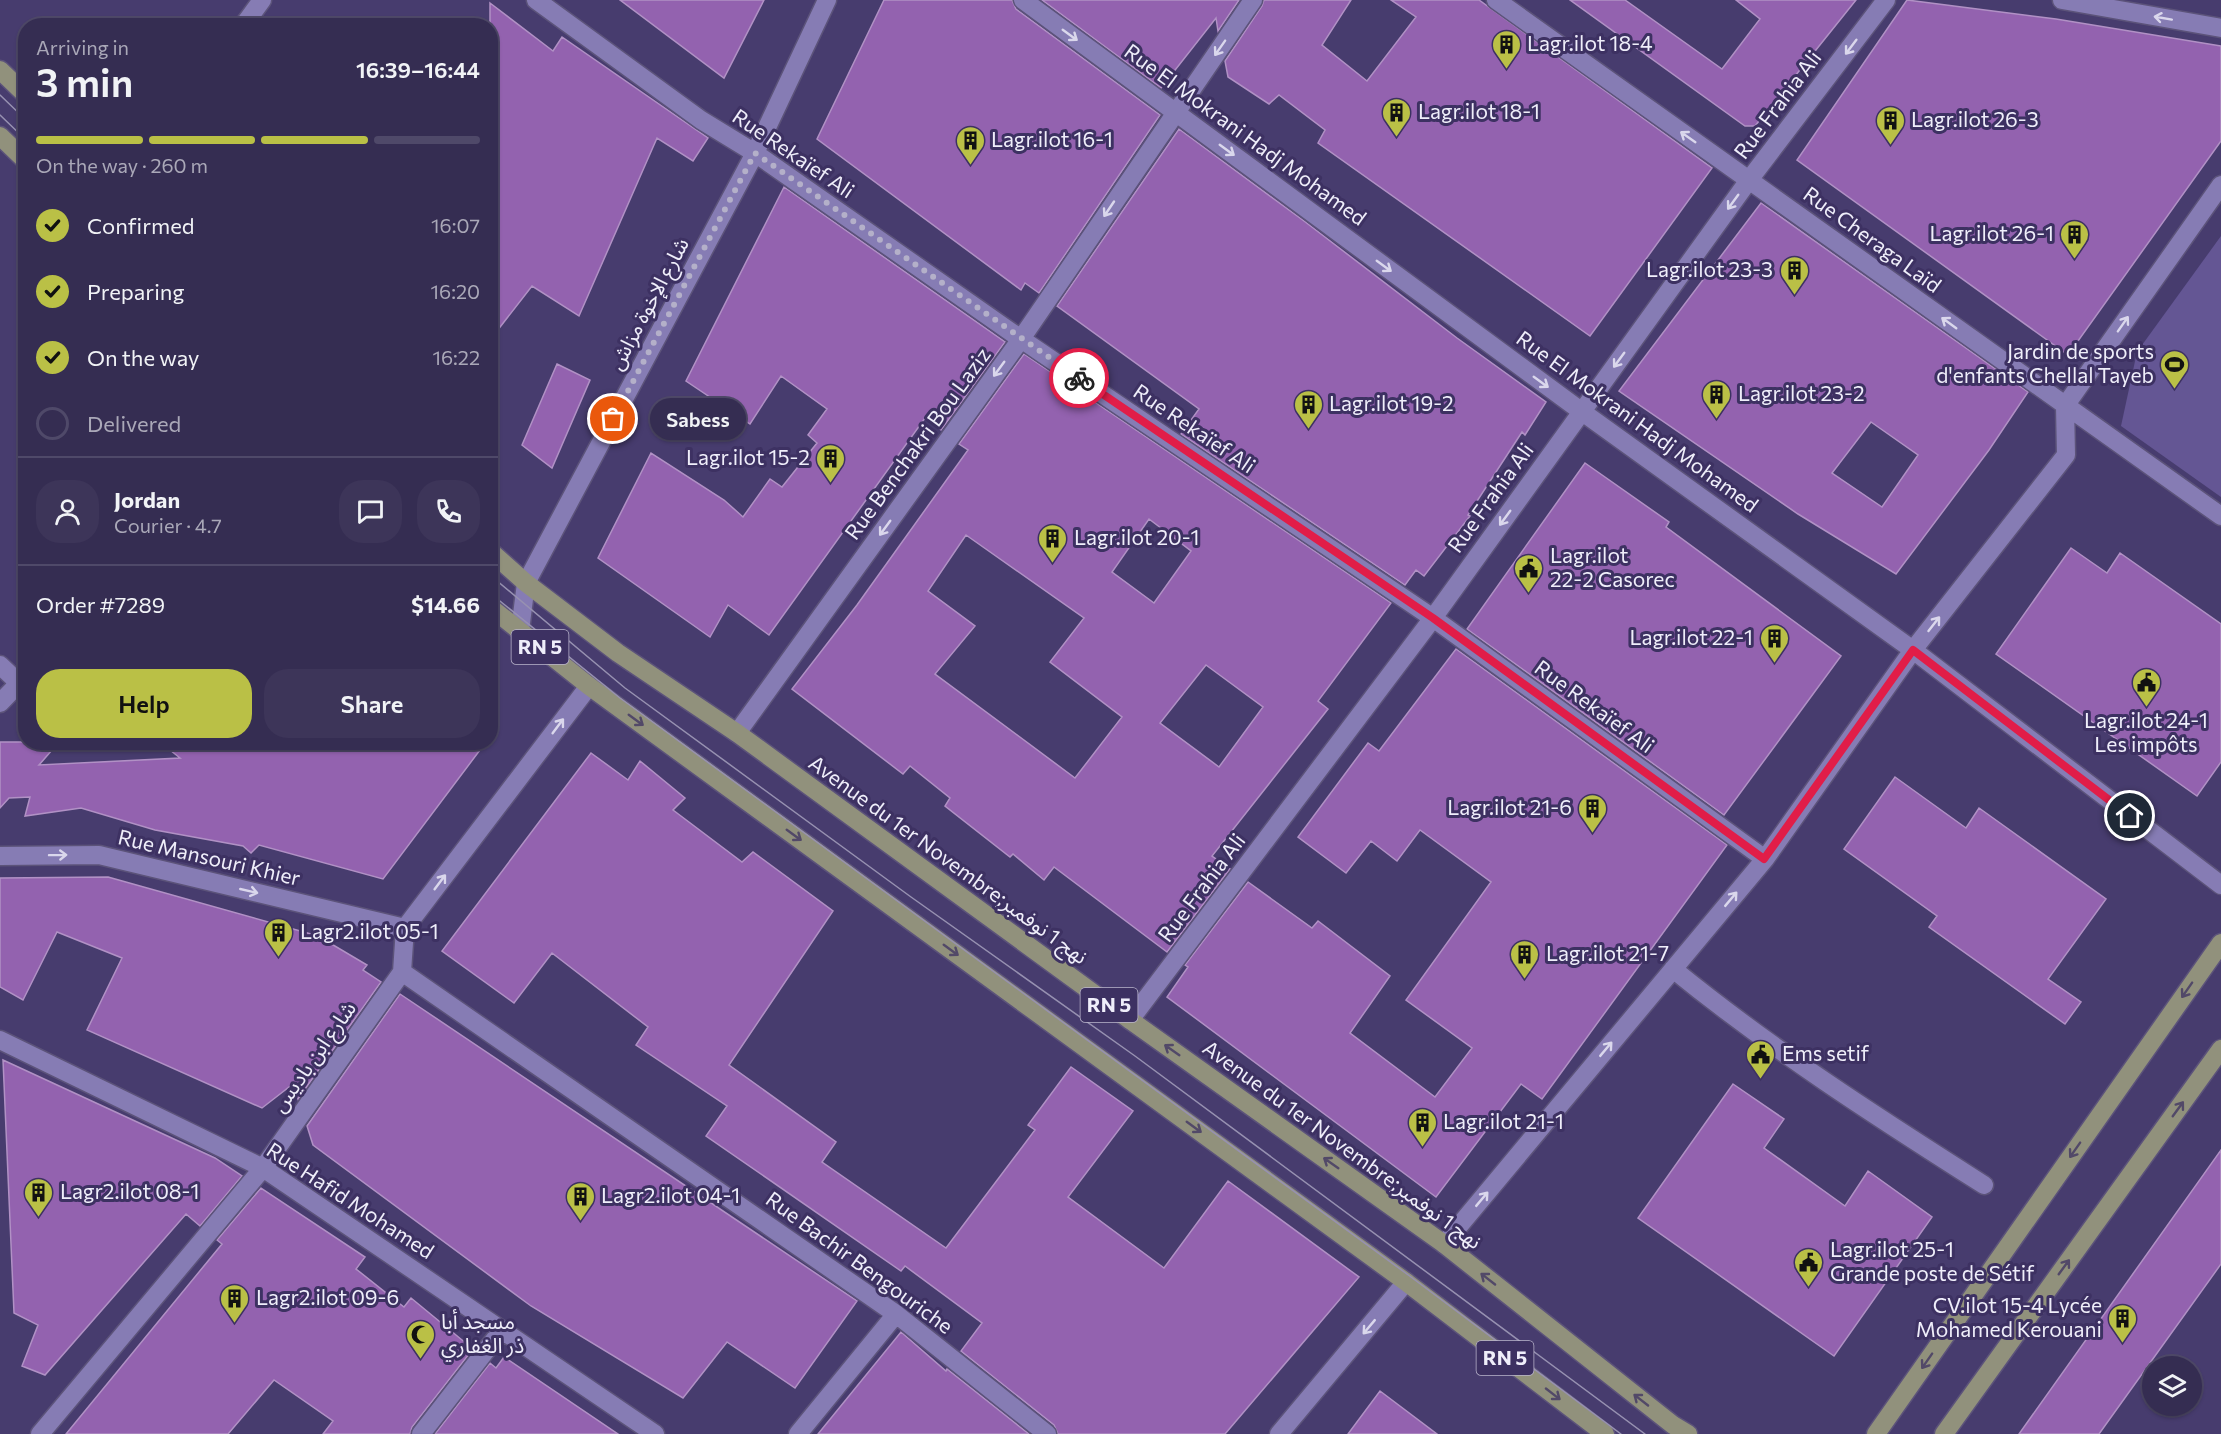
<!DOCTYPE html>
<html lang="en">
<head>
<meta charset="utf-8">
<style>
	body { margin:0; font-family:Commissioner,"Noto Sans Arabic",sans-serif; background:#3d3559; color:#f1f3f6; height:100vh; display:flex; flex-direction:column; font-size:22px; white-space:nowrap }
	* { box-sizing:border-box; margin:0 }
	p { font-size:20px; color:#aaa8b8 }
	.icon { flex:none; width:33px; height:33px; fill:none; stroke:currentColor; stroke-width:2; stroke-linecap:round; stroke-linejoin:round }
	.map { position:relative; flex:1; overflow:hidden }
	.details { position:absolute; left:18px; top:18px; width:480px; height:732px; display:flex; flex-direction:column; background:#352d52; border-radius:24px; box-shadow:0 2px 4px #0004,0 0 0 2px #4f4969 }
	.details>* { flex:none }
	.tools { position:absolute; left:2142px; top:1356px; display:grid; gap:12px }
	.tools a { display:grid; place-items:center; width:60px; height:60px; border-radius:50%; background:#352d52; box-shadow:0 2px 4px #0004,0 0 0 2px #4f4969; font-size:30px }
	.pin { position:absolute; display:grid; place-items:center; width:51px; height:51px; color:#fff; margin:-26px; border:3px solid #fff; border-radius:50%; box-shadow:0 2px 6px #0007 }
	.courier { position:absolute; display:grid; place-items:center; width:60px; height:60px; margin:-30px; border:4px solid #e11d48; border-radius:50%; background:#fff; color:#222; box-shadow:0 2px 8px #0007 }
	.bubble { position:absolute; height:42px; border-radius:21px; background:#352d52; box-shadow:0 2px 4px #0004,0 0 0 2px #4f4969; font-size:20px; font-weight:600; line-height:42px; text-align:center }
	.head em { font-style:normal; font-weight:600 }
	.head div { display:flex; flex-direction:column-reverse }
	.head { display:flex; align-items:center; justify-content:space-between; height:102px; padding:0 18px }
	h1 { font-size:39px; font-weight:600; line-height:45px }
	.bar { display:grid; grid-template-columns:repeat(4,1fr); gap:9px 6px; align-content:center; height:72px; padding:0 18px }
	.bar i { height:8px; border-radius:4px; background:#4f4969 }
	.bar .selected { background:#bac046 }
	.bar p { grid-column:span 4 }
	.line { display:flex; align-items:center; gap:15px; padding:0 18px; border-top:2px solid #4f4969 }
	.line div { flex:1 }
	.round { display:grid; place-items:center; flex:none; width:63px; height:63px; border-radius:24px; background:#3d3559 }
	ol { padding:0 18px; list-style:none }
	li { display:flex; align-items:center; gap:18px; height:66px }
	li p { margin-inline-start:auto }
	li .icon { padding:6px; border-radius:50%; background:#bac046; color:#111; stroke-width:4 }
	li:last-child { color:#aaa8b8 }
	li i { width:33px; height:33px; border:3px solid #4f4969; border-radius:50% }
	.action { display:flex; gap:12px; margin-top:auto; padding:12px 18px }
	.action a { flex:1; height:69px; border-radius:24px; background:#bac046; color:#111; font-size:24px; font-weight:600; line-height:69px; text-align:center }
	.action a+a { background:#3d3559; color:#f1f3f6 }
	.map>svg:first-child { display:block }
</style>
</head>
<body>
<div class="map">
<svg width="2221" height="1434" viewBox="0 0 2221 1434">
	<rect width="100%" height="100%" fill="#473c6e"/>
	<path fill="#645694" d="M2221,236V497L2121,426L2137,352Z"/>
	<path fill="#9362af" stroke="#b191c5" stroke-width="1.5" fill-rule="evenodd" d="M620,0H764L724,78Z
		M884,0H1012L1016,9L1160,115L1039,293L1025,283L1021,290L817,139Z
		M1042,0H1239L1218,31L1216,18L1161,88Z
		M1264,0H1351L1322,45L1367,81L1416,17L1391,0H1479L1712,168L1590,336L1318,143L1325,130L1279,95L1269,104L1228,77L1225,61L1262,6Z
		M1570,0H1625L1722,69L1760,19L1736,0H1856L1755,126H1745Z
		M1907,0L2056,19L2221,46V141L2068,355L1797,160Z
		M490,3L553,51L562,37L708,138L693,161L657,138L579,316L532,286L490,340Z
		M1179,129L1304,221L1457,338L1546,402L1525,435L1522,432L1468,515L1470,516L1424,576L1416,570L1405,585L1181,434L1199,409L1057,306Z
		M784,187L1005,342L941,430L925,418L769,635L728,605L710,637L598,558L651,453L724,500L743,517L770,479L782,487L817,443L808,435L827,409L781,376L750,424L686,381Z
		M1761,203L2028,392L1989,450L1896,574L1798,514L1619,391ZM1871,422L1918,455L1882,507L1832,473Z
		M1024,354L1391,603L1318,701L1328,709L1212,856L1230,869L1167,952L1054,867L1044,880L1013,854L1010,857L945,806L950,798L910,766L903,774L792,689L857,605L968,450L959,444ZM1149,519L1191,551L1154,603L1112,572ZM966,535L1084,618L1050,662L1122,717L1075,778L935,674L975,626L928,591ZM1206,665L1263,707L1219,767L1160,723Z
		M557,364L590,380L552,468L522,445Z
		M1585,463L1669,522L1666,527L1841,656L1724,815L1467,629Z
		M2071,548L2107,573L2120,553L2221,624V762L2197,796L1996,654Z
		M1456,649L1727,845L1542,1099L1521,1084L1436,1197L1167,997L1188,967L1185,965L1248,882L1312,928L1318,921L1390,976L1350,1033L1435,1097L1472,1048L1406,1000L1491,882L1420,830L1397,861L1371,841L1346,873L1298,837L1368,743L1379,751Z
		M0,742H59L39,765L180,758L160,742H486L383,879L259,845L251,853L243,846L155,830L81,808L25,816L30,797L9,798L0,808Z
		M591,753L628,780L640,761L685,798L673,810L742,862L753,852L833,911L729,1065L836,1142L822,1162L946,1248L1035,1130L1028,1125L1071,1067L1133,1111L1068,1197L1164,1268L1228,1181L1359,1277L1225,1434H1058L1054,1425L961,1351L982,1323L905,1266L901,1271L706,1136L727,1106L636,1045L648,1027L552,953L514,1003L442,951Z
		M1895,777L1966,828L1979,808L2106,899L2048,979L2081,1002L2065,1024L1929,927L1937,916L1844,849Z
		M108,877L318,936L367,965L363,970L381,982L298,1099L293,1084L262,1108L87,1030L122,958L57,932L23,1000L0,987V878Z
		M400,994L857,1301L795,1388L727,1342L683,1398L531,1306L313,1145L307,1126Z
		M3,1060L215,1158L242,1176L200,1226L186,1214L45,1375L22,1366L38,1325L14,1313Z
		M1733,1084L1784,1119L1764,1148L1845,1206L1868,1171L1932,1217L1834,1356L1638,1218Z
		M2221,1150V1264L2099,1434H2019Z
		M261,1188L365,1257L356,1269L404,1307L411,1298L473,1349L412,1427L410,1434H323L333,1421L274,1380L228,1434H66L222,1244L217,1240Z
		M901,1332L946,1371L947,1369L1029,1434H818Z
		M504,1357L618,1434H435L490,1363L496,1368Z
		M1380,1391L1437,1434H1348Z"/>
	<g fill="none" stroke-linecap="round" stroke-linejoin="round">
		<defs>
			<path id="minor" d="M536,0L701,120L755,153L1021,339L1433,618L1765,859
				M1023,0L1581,411L1913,650L2221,885
				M1496,0L2221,516
				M2062,0L2221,28
				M243,26L262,0
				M520,631L526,583L755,153L827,0
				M0,665L19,683
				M0,703L26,676
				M737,733L1021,339L1253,0
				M0,856L99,855L405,928
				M1673,969C1771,1049 1877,1117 1984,1185
				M402,972L896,1314L1047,1434
				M1130,1020L1433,618L1749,180L1886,0
				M0,1040L263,1168L655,1434
				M1444,1244L1765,859L1913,650L2066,455L2065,406L2221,185
				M40,1434L263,1168L402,972L405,928L589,686
				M421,1434L502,1330
				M798,1434L896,1314
				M1279,1434L1406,1282"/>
			<path id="major" d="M0,70L26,95
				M0,136L26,161
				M490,551L526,583L618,653L737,733L1130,1020L1444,1244L1673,1425L1688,1434
				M490,607L589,686L1406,1282L1605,1434
				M1876,1434L2221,943
				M1944,1434L2221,1049"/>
		</defs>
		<use href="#minor" stroke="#5c537a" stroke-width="21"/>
		<use href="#major" stroke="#5c537a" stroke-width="21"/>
		<use href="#minor" stroke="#867cb4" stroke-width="18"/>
		<use href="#major" stroke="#91917c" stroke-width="18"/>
		<path stroke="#9791b1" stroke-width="1.5" d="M0,95L26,120
			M0,115L26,140
			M490,575L625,688L911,897L1135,1056L1645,1434
			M490,593L620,698L1411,1277L1621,1434"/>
	</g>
	<defs><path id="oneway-shaft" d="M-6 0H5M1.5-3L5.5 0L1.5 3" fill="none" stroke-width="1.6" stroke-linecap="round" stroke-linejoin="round" transform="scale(1.5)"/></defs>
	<g stroke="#dad7ec">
		<use href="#oneway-shaft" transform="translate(2163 18) rotate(-170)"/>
		<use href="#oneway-shaft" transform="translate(1070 35) rotate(36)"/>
		<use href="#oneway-shaft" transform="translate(1851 47) rotate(127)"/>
		<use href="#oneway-shaft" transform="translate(1220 48) rotate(125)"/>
		<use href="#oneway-shaft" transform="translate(1688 137) rotate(-145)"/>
		<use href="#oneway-shaft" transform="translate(1227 150) rotate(36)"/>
		<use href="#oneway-shaft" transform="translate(1733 202) rotate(126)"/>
		<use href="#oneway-shaft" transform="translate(1109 209) rotate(124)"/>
		<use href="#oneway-shaft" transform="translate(1384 266) rotate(36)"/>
		<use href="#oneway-shaft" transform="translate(1949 323) rotate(-144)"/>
		<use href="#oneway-shaft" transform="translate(2123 324) rotate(-55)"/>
		<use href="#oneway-shaft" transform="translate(1619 360) rotate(126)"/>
		<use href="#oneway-shaft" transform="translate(999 369) rotate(126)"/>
		<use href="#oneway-shaft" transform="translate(1541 382) rotate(36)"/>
		<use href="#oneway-shaft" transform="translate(1505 518) rotate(126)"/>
		<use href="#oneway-shaft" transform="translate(885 528) rotate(126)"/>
		<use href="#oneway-shaft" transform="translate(1934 624) rotate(-52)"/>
		<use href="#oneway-shaft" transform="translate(558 726) rotate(-53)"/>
		<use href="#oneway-shaft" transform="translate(58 855) rotate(-1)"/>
		<use href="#oneway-shaft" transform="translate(440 882) rotate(-53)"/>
		<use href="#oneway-shaft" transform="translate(249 891) rotate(13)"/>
		<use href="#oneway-shaft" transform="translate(1731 899) rotate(-50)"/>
		<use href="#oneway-shaft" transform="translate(1606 1049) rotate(-50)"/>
		<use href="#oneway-shaft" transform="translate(1482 1199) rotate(-50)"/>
		<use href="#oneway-shaft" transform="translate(1369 1327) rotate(130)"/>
	</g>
	<g stroke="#524968">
		<use href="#oneway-shaft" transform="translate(636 720) rotate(36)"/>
		<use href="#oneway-shaft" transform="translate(794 835) rotate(36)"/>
		<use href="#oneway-shaft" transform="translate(951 950) rotate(36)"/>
		<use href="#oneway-shaft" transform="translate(2187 990) rotate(125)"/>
		<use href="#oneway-shaft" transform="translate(1172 1050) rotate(-145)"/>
		<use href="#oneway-shaft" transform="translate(2178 1109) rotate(-54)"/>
		<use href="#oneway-shaft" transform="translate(1194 1127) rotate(36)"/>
		<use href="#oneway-shaft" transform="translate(2075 1150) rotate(125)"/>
		<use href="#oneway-shaft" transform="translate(1331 1163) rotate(-145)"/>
		<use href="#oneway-shaft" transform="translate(2064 1267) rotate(-54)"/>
		<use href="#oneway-shaft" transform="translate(1488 1279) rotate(-142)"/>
		<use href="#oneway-shaft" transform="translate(1927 1361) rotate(125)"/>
		<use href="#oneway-shaft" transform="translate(1553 1394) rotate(38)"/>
		<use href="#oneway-shaft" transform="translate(1641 1400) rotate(-142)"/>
	</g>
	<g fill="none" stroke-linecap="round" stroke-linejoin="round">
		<path stroke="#b4b0c9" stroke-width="6" stroke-dasharray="0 10.8" d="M613,419L755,153L1079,378"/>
		<path stroke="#e11d48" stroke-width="8" d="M1079,378L1433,618L1764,859L1913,650L2130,816"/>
	</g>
	<defs>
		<symbol id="building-pin" viewBox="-11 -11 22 30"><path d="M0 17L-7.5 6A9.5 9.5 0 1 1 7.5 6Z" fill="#bac046" stroke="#3d3162"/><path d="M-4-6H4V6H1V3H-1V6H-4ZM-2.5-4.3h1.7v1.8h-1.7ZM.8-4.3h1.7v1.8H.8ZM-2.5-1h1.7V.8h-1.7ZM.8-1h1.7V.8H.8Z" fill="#111"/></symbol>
		<symbol id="stadium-pin" viewBox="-11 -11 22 30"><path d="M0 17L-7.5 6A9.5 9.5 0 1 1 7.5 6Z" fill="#bac046" stroke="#3d3162"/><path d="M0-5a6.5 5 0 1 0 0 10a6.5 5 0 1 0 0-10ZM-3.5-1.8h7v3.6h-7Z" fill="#111"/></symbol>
		<symbol id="civic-pin" viewBox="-11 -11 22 30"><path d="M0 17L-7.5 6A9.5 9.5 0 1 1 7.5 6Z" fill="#bac046" stroke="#3d3162"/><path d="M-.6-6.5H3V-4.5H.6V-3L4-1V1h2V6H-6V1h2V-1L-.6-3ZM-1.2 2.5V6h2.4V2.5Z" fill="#111"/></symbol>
		<symbol id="mosque-pin" viewBox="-11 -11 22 30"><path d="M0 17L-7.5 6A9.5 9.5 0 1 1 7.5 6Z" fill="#bac046" stroke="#3d3162"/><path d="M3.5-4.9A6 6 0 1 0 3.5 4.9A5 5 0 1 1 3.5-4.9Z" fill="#111"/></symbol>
	</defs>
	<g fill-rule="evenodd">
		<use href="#building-pin" x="1490" y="28" width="33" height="45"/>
		<use href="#building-pin" x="1380" y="96" width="33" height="45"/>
		<use href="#building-pin" x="1874" y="104" width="33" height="45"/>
		<use href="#building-pin" x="954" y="124" width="33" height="45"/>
		<use href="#building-pin" x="2058" y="218" width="33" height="45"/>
		<use href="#building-pin" x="1778" y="254" width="33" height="45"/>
		<use href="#stadium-pin" x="2158" y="348" width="33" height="45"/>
		<use href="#building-pin" x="1700" y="378" width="33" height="45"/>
		<use href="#building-pin" x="1292" y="388" width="33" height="45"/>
		<use href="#building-pin" x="814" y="442" width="33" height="45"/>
		<use href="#building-pin" x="1036" y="522" width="33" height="45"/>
		<use href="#civic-pin" x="1512" y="552" width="33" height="45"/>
		<use href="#building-pin" x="1758" y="622" width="33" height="45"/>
		<use href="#civic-pin" x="2130" y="666" width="33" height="45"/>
		<use href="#building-pin" x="1576" y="792" width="33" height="45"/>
		<use href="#building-pin" x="262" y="916" width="33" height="45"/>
		<use href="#building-pin" x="1508" y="938" width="33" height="45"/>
		<use href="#civic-pin" x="1744" y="1038" width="33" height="45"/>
		<use href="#building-pin" x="1406" y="1106" width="33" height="45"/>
		<use href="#building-pin" x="22" y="1176" width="33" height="45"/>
		<use href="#building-pin" x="564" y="1180" width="33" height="45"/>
		<use href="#civic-pin" x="1792" y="1246" width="33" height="45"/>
		<use href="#building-pin" x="218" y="1282" width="33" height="45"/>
		<use href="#building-pin" x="2106" y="1302" width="33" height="45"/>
		<use href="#mosque-pin" x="404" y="1318" width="33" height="45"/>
	</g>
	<g text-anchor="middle" stroke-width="6" stroke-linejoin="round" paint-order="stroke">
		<g fill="#3d3162" stroke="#bab5cc" stroke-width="1.5">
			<rect x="511.5" y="630" width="57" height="34" rx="4.5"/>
			<rect x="1080.5" y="988" width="57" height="34" rx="4.5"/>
			<rect x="1476.5" y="1341" width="57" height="34" rx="4.5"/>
		</g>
		<g font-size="20" font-weight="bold" fill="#efeefa">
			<text x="540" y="654">RN 5</text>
			<text x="1109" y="1012">RN 5</text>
			<text x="1505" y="1365">RN 5</text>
		</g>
		<g font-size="21" fill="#efeefa" stroke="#3d3162" text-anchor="start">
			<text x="1527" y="51">Lagr.ilot 18-4</text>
			<text x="1418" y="119">Lagr.ilot 18-1</text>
			<text x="1911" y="127">Lagr.ilot 26-3</text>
			<text x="991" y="147">Lagr.ilot 16-1</text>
			<text x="2054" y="241" text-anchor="end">Lagr.ilot 26-1</text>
			<text x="1773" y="277" text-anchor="end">Lagr.ilot 23-3</text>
			<text x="2154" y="359" text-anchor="end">Jardin de sports<tspan x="2154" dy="24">d'enfants Chellal Tayeb</tspan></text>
			<text x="1738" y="401">Lagr.ilot 23-2</text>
			<text x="1329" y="411">Lagr.ilot 19-2</text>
			<text x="810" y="465" text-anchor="end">Lagr.ilot 15-2</text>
			<text x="1074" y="545">Lagr.ilot 20-1</text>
			<text x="1550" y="563">Lagr.ilot<tspan x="1550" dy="24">22-2 Casorec</tspan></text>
			<text x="1753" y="645" text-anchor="end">Lagr.ilot 22-1</text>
			<text x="2146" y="728" text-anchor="middle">Lagr.ilot 24-1<tspan x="2146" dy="24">Les impôts</tspan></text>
			<text x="1572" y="815" text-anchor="end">Lagr.ilot 21-6</text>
			<text x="300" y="939">Lagr2.ilot 05-1</text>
			<text x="1546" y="961">Lagr.ilot 21-7</text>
			<text x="1782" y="1061">Ems setif</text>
			<text x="1443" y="1129">Lagr.ilot 21-1</text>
			<text x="60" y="1199">Lagr2.ilot 08-1</text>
			<text x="601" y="1203">Lagr2.ilot 04-1</text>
			<text x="1830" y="1257">Lagr.ilot 25-1<tspan x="1830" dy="24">Grande poste de Sétif</tspan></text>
			<text x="256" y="1305">Lagr2.ilot 09-6</text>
			<text x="2102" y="1313" text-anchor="end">CV.ilot 15-4 Lycée<tspan x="2102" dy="24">Mohamed Kerouani</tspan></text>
			<text x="441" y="1329">مسجد أبا<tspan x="441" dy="24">ذر الغفاري</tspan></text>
		</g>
		<g font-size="21" fill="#efeefa" stroke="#3d3162">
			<text transform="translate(1778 105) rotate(-53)" y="7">Rue Frahia Ali</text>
			<text transform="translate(1245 135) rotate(36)" y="7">Rue El Mokrani Hadj Mohamed</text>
			<text transform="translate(793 154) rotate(34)" y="7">Rue Rekaïef Ali</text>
			<text transform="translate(1872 240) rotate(36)" y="7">Rue Cheraga Laïd</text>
			<text transform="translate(649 304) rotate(-62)" y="7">شارع الإخوة مزاش</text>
			<text transform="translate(1637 422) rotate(36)" y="7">Rue El Mokrani Hadj Mohamed</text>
			<text transform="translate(1194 429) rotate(34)" y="7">Rue Rekaïef Ali</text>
			<text transform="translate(918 444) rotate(-54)" y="7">Rue Benchakri Bou Laziz</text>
			<text transform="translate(1491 498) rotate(-54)" y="7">Rue Frahia Ali</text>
			<text transform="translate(1594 707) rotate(36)" y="7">Rue Rekaïef Ali</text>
			<text transform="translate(209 858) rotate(13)" y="7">Rue Mansouri Khier</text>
			<text transform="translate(948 860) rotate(36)" y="7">Avenue du 1er Novembre;نهج 1 نوفمبر</text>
			<text transform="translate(1202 888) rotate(-53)" y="7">Rue Frahia Ali</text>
			<text transform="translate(314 1057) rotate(-55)" y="7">شارع ابن باديس</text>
			<text transform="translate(1342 1145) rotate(36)" y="7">Avenue du 1er Novembre;نهج 1 نوفمبر</text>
			<text transform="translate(350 1201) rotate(33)" y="7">Rue Hafid Mohamed</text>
			<text transform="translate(859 1263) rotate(36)" y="7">Rue Bachir Bengouriche</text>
		</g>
	</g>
</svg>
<div class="tools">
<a><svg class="icon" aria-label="layers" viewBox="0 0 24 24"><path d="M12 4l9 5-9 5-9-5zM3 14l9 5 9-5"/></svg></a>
</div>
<div class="pin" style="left:613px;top:419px;background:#ea580c"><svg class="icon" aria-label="bag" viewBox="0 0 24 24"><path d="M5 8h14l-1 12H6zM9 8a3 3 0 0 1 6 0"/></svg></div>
<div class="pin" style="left:2130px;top:816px;background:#1f2937"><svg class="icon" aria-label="home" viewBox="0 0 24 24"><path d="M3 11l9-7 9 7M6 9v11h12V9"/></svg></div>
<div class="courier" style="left:1079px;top:378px"><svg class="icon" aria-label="bike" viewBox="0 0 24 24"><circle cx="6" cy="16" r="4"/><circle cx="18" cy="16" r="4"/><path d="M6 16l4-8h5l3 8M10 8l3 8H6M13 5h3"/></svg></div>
<div class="bubble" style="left:650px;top:398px;width:96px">Sabess</div>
<section class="details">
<div class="head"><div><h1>3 min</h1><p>Arriving in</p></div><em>16:39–16:44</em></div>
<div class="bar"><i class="selected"></i><i class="selected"></i><i class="selected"></i><i></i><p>On the way · 260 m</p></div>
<ol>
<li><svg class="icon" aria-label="check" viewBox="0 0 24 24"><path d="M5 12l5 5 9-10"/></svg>Confirmed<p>16:07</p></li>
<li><svg class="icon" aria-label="check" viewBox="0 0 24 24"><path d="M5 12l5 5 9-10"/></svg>Preparing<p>16:20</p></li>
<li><svg class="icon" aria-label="check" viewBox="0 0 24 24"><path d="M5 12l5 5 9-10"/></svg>On the way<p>16:22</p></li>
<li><i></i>Delivered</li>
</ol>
<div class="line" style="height:108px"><a class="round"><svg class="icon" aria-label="person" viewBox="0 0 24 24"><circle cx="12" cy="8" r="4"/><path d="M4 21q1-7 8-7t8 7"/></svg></a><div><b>Jordan</b><p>Courier · 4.7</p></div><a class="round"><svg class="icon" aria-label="chat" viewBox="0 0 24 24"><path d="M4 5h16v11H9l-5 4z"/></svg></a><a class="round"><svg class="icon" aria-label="phone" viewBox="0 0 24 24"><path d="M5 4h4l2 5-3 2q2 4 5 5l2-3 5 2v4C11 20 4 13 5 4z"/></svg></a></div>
<div class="line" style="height:78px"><div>Order #7289</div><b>$14.66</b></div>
<div class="action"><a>Help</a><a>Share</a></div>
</section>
</div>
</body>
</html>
